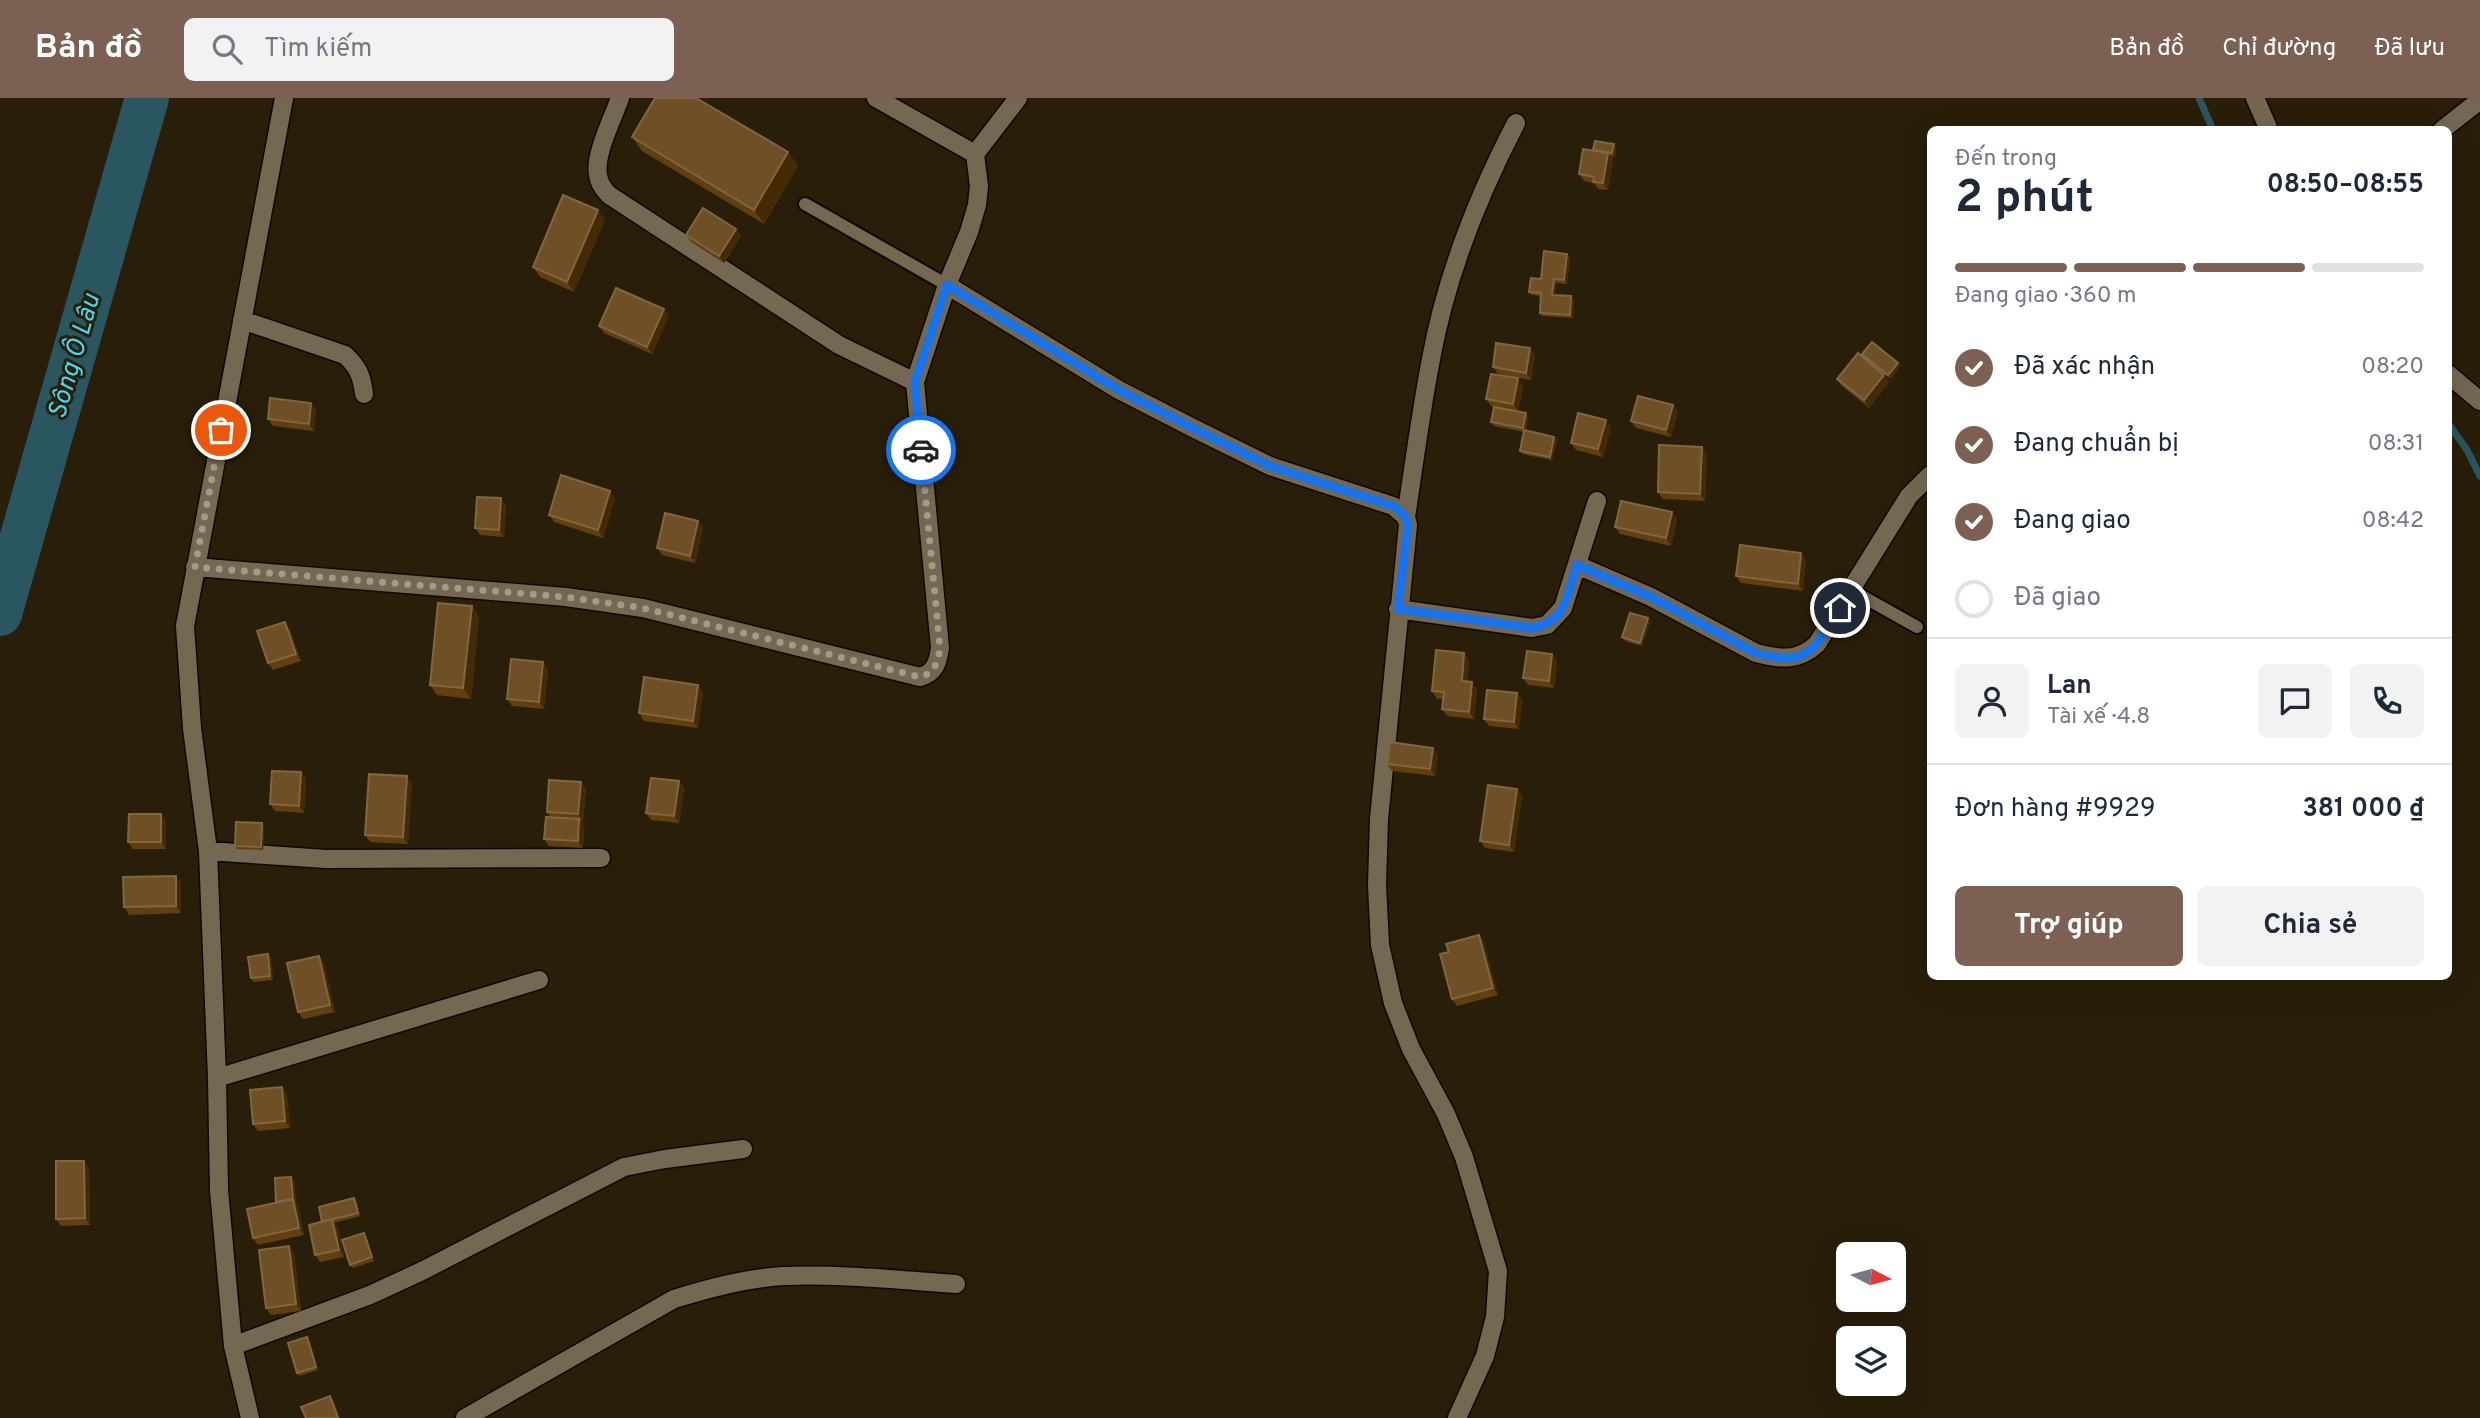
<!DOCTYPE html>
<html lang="vi">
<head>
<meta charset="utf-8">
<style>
	body { margin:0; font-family:Overpass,sans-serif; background:#f2f2f3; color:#1f2937; height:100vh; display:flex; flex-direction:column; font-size:26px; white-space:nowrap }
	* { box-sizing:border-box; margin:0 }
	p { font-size:23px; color:#747a83 }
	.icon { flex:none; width:38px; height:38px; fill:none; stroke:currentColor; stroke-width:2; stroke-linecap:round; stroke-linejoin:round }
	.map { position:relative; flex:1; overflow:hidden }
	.drawer { position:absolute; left:1927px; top:28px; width:525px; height:854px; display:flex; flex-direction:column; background:#fff; border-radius:10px; box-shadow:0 7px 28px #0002 }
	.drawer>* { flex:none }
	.needle { width:46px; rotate:96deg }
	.buttons { position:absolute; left:1836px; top:1144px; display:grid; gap:14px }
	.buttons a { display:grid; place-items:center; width:70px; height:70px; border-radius:10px; background:#fff; box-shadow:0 7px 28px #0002; font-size:35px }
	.pin { position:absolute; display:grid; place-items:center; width:60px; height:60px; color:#fff; margin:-30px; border:4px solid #fff; border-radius:50%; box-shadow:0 2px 7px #0007 }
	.courier { position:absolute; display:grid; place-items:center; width:70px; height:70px; margin:-35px; border:5px solid #1a73e8; border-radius:50%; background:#fff; color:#222; box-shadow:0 2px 9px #0007 }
	.overview em { font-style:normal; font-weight:700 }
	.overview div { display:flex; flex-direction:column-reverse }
	.overview { display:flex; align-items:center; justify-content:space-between; height:119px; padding:0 28px }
	h1 { font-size:46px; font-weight:700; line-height:52px }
	.bar { display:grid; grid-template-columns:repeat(4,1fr); gap:10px 7px; align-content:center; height:84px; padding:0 28px }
	.bar i { height:9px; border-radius:5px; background:#e0e1e3 }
	.bar .active { background:#7d6054 }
	.bar p { grid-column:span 4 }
	.line { display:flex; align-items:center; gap:18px; padding:0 28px; border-top:2px solid #e0e1e3 }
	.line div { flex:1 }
	.round { display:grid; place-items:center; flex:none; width:74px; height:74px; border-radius:10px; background:#f2f2f3 }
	ol { padding:0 28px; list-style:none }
	li { display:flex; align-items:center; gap:21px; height:77px }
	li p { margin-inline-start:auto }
	li .icon { padding:7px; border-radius:50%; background:#7d6054; color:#fff; stroke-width:4 }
	li:last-child { color:#747a83 }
	li i { width:38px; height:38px; border:4px solid #e0e1e3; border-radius:50% }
	.cta { display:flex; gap:14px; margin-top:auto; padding:14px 28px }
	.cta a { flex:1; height:80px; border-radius:10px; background:#7d6054; color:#fff; font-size:28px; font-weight:700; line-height:80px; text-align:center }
	.cta a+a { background:#f2f2f3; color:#1f2937 }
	header { display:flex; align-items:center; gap:42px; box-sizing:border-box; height:98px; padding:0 35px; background:#7d6054; color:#fff }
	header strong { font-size:33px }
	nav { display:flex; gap:38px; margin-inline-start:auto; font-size:24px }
	.search { width:490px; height:63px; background:#f2f2f3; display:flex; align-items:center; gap:18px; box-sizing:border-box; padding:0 24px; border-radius:10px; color:#747a83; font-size:26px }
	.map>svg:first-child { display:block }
</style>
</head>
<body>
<header>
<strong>Bản đồ</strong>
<div class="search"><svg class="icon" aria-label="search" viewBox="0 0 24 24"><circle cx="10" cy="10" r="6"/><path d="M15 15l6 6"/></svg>Tìm kiếm</div>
<nav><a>Bản đồ</a><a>Chỉ đường</a><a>Đã lưu</a></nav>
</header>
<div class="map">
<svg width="2480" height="1320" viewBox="0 0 2480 1320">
	<rect width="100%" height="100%" fill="#291e09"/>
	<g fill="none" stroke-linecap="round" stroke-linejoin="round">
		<path stroke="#29565f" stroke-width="7" d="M2199,0L2213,32
			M2448,325L2467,352L2480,378"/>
		<path stroke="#29565f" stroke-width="44" d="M0,516L147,0"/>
		<defs>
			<path id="service" d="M805,106L947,187
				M1851,492L1917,529"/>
			<path id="minor" d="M620,0C613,20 594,57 598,77C599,85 603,91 609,97L839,247L915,284
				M876,0L975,56L1018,0
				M2255,0L2269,32
				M2442,32L2480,2
				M947,187L1119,292L1195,331L1270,368L1393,408L1406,419L1408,427L1379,721L1377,787L1380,847L1393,905L1411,951L1446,1016L1464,1059L1498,1173L1495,1219L1485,1258L1457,1320
				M242,222L345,257C358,269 362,278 364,296
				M2448,276L2480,303
				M1406,419C1414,366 1421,313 1431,261C1446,179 1478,98 1516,25
				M1577,467L1651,499L1756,555C1779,561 1798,564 1817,546L1909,398L1930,377
				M195,469L566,499L643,510L920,579C935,575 938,564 940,550L915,284L947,187L969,134L977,107L979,88L975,56
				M1398,511L1532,530L1547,527L1563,510L1597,403
				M208,753L326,761L601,760
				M217,980L539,882
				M233,1248L370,1197L422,1173L624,1069L665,1061L743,1051
				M250,1320L233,1248L219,1092L217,980L208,753L192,630L185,528L284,0
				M465,1320L674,1201C710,1190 747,1180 784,1178C842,1176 899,1182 956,1186"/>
		</defs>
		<use href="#service" stroke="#110800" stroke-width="16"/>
		<use href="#minor" stroke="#110800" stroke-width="21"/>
		<use href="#service" stroke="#756852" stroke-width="12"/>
		<use href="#minor" stroke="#756852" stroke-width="18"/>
	</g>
	<path fill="#613f11" d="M632,39L788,54L798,68L764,126L642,53Z
		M1616,50L1615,59L1611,58L1613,62L1608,92L1598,91L1594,85L1584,83L1579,76L1593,52Z
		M605,122L574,194L540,179L533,169Z
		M736,131L741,138L724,165L691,144L686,137Z
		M1567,156L1570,159L1567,186L1556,185L1555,197L1571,198L1574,202L1573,220L1542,218L1540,215L1541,198L1532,197L1529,194Z
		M669,218L652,256L604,235L599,228Z
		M1862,256L1898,265L1900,268L1891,281L1864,260Z
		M1535,257L1531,282L1498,276L1493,269Z
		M1884,277L1889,284L1869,310L1842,288L1837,281Z
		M1523,288L1518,313L1526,315L1528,318L1526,333L1554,339L1557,342L1552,362L1522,356L1520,353L1524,334L1494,328L1491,324L1494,309L1491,308L1486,301Z
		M311,305L316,312L314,333L273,328L268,321Z
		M1673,307L1678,314L1671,339L1636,330L1631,323Z
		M1611,329L1603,359L1576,352L1571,345Z
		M1707,356L1705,403L1663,401L1658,394Z
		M501,400L506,408L504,439L480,437L475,430Z
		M615,400L603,440L554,424L549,417Z
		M1672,414L1677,421L1671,448L1620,436L1615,429Z
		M698,423L703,430L695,465L662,457L657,450Z
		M1806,462L1803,493L1741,485L1736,478Z
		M472,508L479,519L471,601L437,597L430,587Z
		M1648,520L1650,524L1642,548L1625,543L1622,539Z
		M290,531L301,563L273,572L268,565Z
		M1552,556L1557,563L1554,590L1528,587L1523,580Z
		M1469,562L1467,583L1477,591L1474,621L1447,618L1442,611L1443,601H1437L1432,593Z
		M548,571L544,611L512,608L507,601Z
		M703,594L698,630L644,623L639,615Z
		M1517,595L1522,602L1519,631L1489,628L1484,621Z
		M1433,650L1438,657L1435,678L1392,673L1387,666Z
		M301,674L306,681L304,715L275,713L270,706Z
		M679,683L684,690L679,725L651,722L646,715Z
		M581,684L586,691L583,723H581L584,728L583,750L549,748L544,741L550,719L547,714Z
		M412,685L408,746L370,744L365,737Z
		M1517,691L1522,698L1514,754L1485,750L1480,743Z
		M166,723V751H133L128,744Z
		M262,725L264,728L263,752L237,751L235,748Z
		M181,785V815L129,817L124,809Z
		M1484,844L1498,897L1457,908L1452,901Z
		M268,856L271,860L273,882L253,884L251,880Z
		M324,865L335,914L303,921L298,914Z
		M287,996L290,1030L258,1033L253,1026Z
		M89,1070L90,1127L61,1128L56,1121Z
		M294,1083L296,1104L298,1108L304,1137L258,1147L253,1140Z
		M354,1100L357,1104L360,1118L334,1125L337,1128L344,1159L320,1164L315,1157L322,1124Z
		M364,1135L366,1138L374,1163L353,1170L350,1167Z
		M294,1155L301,1213L271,1217L266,1210Z
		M307,1239L310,1243L318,1272L299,1278L297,1275Z"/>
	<path fill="#452b05" d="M1614,46L1616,50L1615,59L1612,55Z
		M788,54L798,68L764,126L754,112Z
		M1608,55L1613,62L1608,92L1603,85Z
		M598,112L605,122L574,194L567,184Z
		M736,131L741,138L724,165L719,158Z
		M1567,156L1570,159L1567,186L1564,182Z
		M1554,181L1556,185L1554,200L1552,197Z
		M1571,198L1574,202L1573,220L1570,217Z
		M664,211L669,218L652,256L647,249Z
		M1530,250L1535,257L1531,282L1526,275Z
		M1898,265L1900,268L1891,281L1888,277Z
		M1884,277L1889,284L1869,310L1864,302Z
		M1518,280L1523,288L1518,313L1513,306Z
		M311,305L316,312L314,333L309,326Z
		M1673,307L1678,314L1671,339L1666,332Z
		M1526,315L1528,318L1525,334L1523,330Z
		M1606,322L1611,329L1603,359L1598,351Z
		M1554,339L1557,342L1552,362L1550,359Z
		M1702,349L1707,356L1705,403L1700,396Z
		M610,393L615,400L603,440L598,432Z
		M501,400L506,408L504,439L499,432Z
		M1672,414L1677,421L1671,448L1666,440Z
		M698,423L703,430L695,465L690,458Z
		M1801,455L1806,462L1803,493L1798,486Z
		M472,508L479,519L471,601L463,590Z
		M1648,520L1650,524L1642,548L1640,545Z
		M285,524L290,531L301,563L296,556Z
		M1464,555L1469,562L1467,590L1462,583Z
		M1552,556L1557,563L1554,590L1549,583Z
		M543,564L548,571L544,611L539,604Z
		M1472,584L1477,591L1474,621L1469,614Z
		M698,587L703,594L698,630L693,623Z
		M1517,595L1522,602L1519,631L1514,624Z
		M1433,650L1438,657L1435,678L1430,671Z
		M301,674L306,681L304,715L299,708Z
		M407,678L412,685L408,746L403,739Z
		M679,683L684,690L679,725L674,718Z
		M581,684L586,691L583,723L578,716Z
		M1517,691L1522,698L1514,754L1509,747Z
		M161,716L166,723V751L161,744Z
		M579,721L584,728L583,750L578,743Z
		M262,725L264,728L263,752L261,749Z
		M176,778L181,785V815L176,808Z
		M1479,837L1484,844L1498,897L1493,890Z
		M268,856L271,860L273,882L270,878Z
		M319,858L324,865L335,914L330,907Z
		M282,989L287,996L290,1030L285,1023Z
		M84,1063L89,1070L90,1127L85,1120Z
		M291,1079L294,1083L296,1104L298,1108L304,1137L299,1130L293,1103Z
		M354,1100L357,1104L360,1118L358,1115Z
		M332,1121L337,1128L344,1159L339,1152Z
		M364,1135L366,1138L374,1163L372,1159Z
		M289,1148L294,1155L301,1213L296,1206Z
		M307,1239L310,1243L318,1272L316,1269Z
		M330,1298L335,1305L340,1320H338Z"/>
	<path fill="#6f5026" stroke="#816640" stroke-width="2" d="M655,0H696L788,54L754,112L632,39Z
		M1595,43L1614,46L1612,55L1593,52Z
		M1583,51L1608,55L1603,85L1593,84L1594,79L1579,76Z
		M563,97L598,112L567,184L533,169Z
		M703,110L736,131L719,158L686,137Z
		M1544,153L1567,156L1564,182L1554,181L1552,197L1571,198L1570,217L1540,215L1541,195L1529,194L1531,180L1541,181Z
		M616,190L664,211L647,249L599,228Z
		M1872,244L1898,265L1888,277L1862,256Z
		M1496,245L1530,250L1526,275L1493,269Z
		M1858,255L1884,277L1864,302L1837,281Z
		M1491,276L1518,280L1513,306L1486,301Z
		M1638,298L1673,307L1666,332L1631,323Z
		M270,300L311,305L309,326L268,321Z
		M1494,309L1526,315L1523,330L1491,324Z
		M1578,315L1606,322L1598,351L1571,345Z
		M1524,332L1554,339L1550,359L1520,353Z
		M1659,347L1702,349L1700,396L1658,394Z
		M561,377L610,393L598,432L549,417Z
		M477,399L501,400L499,432L475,430Z
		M1621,403L1672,414L1666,440L1615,429Z
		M665,415L698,423L690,458L657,450Z
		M1740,447L1801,455L1798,486L1736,478Z
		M438,505L472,508L463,590L430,587Z
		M1630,515L1648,520L1640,545L1622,539Z
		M285,524L296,556L268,565L257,533Z
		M1436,552L1464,555L1462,583L1472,584L1469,614L1442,611L1444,594L1432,593Z
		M1527,553L1552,556L1549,583L1523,580Z
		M511,561L543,564L539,604L507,601Z
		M644,579L698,587L693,623L639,615Z
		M1487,592L1517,595L1514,624L1484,621Z
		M1390,644L1433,650L1430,671L1387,666Z
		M272,673L301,674L299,708L270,706Z
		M369,676L407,678L403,739L365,737Z
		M651,680L679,683L674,718L646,715Z
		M549,682L581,684L578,716L547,714Z
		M1488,687L1517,691L1509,747L1480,743Z
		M129,716H161V744H128Z
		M546,719L579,721L578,743L544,741Z
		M236,724L262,725L261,749L235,748Z
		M176,778V808L124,809L123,779Z
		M1479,837L1493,890L1452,901L1440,856L1449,854L1446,846Z
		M268,856L270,878L251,880L248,859Z
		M319,858L330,907L298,914L287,865Z
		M282,989L285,1023L253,1026L250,992Z
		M56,1063H84L85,1120L56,1121Z
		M291,1079L293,1101L276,1104L275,1080Z
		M354,1100L358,1115L322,1124L319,1109Z
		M293,1101L299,1130L253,1140L247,1111Z
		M332,1121L339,1152L315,1157L309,1127Z
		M364,1135L372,1159L350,1167L342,1142Z
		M289,1148L296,1206L266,1210L259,1152Z
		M307,1239L316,1269L297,1275L288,1245Z
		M330,1298L338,1320H306L301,1309Z"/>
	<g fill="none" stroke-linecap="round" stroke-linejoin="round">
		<path stroke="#a39a8a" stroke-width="7" stroke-dasharray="0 12.6" d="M221,332L195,469L566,499L643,510L920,579C935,575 938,564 940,550L921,352"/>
		<path stroke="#1a73e8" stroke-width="9" d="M921,352L915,284L947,187L1119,292L1195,331L1270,368L1393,408C1401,413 1406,417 1408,427L1398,511L1532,530C1567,524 1567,497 1577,467L1651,499L1756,555C1809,570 1814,551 1840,510"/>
	</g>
	<g text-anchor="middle" stroke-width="6" stroke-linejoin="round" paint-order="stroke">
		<g font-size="26" font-style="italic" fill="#44d9f4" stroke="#291e09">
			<text transform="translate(73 258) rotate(-74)" y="9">Sông Ô Lâu</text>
		</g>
	</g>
</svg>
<div class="buttons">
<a><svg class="needle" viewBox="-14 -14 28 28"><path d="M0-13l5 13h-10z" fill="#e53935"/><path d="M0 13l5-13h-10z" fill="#747a83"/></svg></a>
<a><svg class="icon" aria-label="layers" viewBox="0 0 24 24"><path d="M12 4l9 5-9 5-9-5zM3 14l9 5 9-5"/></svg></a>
</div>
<div class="pin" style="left:221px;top:332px;background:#ea580c"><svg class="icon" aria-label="bag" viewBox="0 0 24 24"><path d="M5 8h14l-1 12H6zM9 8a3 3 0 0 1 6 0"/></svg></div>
<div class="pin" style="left:1840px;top:510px;background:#1f2937"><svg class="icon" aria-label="home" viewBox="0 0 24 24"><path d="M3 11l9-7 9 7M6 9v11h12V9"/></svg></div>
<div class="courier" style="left:921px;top:352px"><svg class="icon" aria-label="car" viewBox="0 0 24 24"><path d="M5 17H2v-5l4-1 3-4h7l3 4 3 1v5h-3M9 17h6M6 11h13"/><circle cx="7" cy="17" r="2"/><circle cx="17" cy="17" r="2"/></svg></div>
<section class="drawer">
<div class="overview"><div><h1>2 phút</h1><p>Đến trong</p></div><em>08:50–08:55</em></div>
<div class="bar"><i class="active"></i><i class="active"></i><i class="active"></i><i></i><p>Đang giao · 360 m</p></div>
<ol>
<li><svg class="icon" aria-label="check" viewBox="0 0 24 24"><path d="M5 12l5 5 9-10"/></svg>Đã xác nhận<p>08:20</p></li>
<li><svg class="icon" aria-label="check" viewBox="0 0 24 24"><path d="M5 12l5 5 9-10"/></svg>Đang chuẩn bị<p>08:31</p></li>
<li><svg class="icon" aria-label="check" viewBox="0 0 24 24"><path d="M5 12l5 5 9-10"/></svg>Đang giao<p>08:42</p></li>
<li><i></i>Đã giao</li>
</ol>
<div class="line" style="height:126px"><a class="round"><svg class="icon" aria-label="person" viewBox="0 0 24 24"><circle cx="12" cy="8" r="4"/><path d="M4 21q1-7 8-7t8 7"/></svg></a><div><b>Lan</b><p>Tài xế · 4.8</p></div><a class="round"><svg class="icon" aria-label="chat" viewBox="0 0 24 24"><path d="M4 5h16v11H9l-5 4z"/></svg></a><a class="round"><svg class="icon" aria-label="phone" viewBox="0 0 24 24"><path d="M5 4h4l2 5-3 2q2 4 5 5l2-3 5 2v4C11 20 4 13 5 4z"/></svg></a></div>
<div class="line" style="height:91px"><div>Đơn hàng #9929</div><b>381 000 ₫</b></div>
<div class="cta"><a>Trợ giúp</a><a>Chia sẻ</a></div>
</section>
</div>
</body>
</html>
